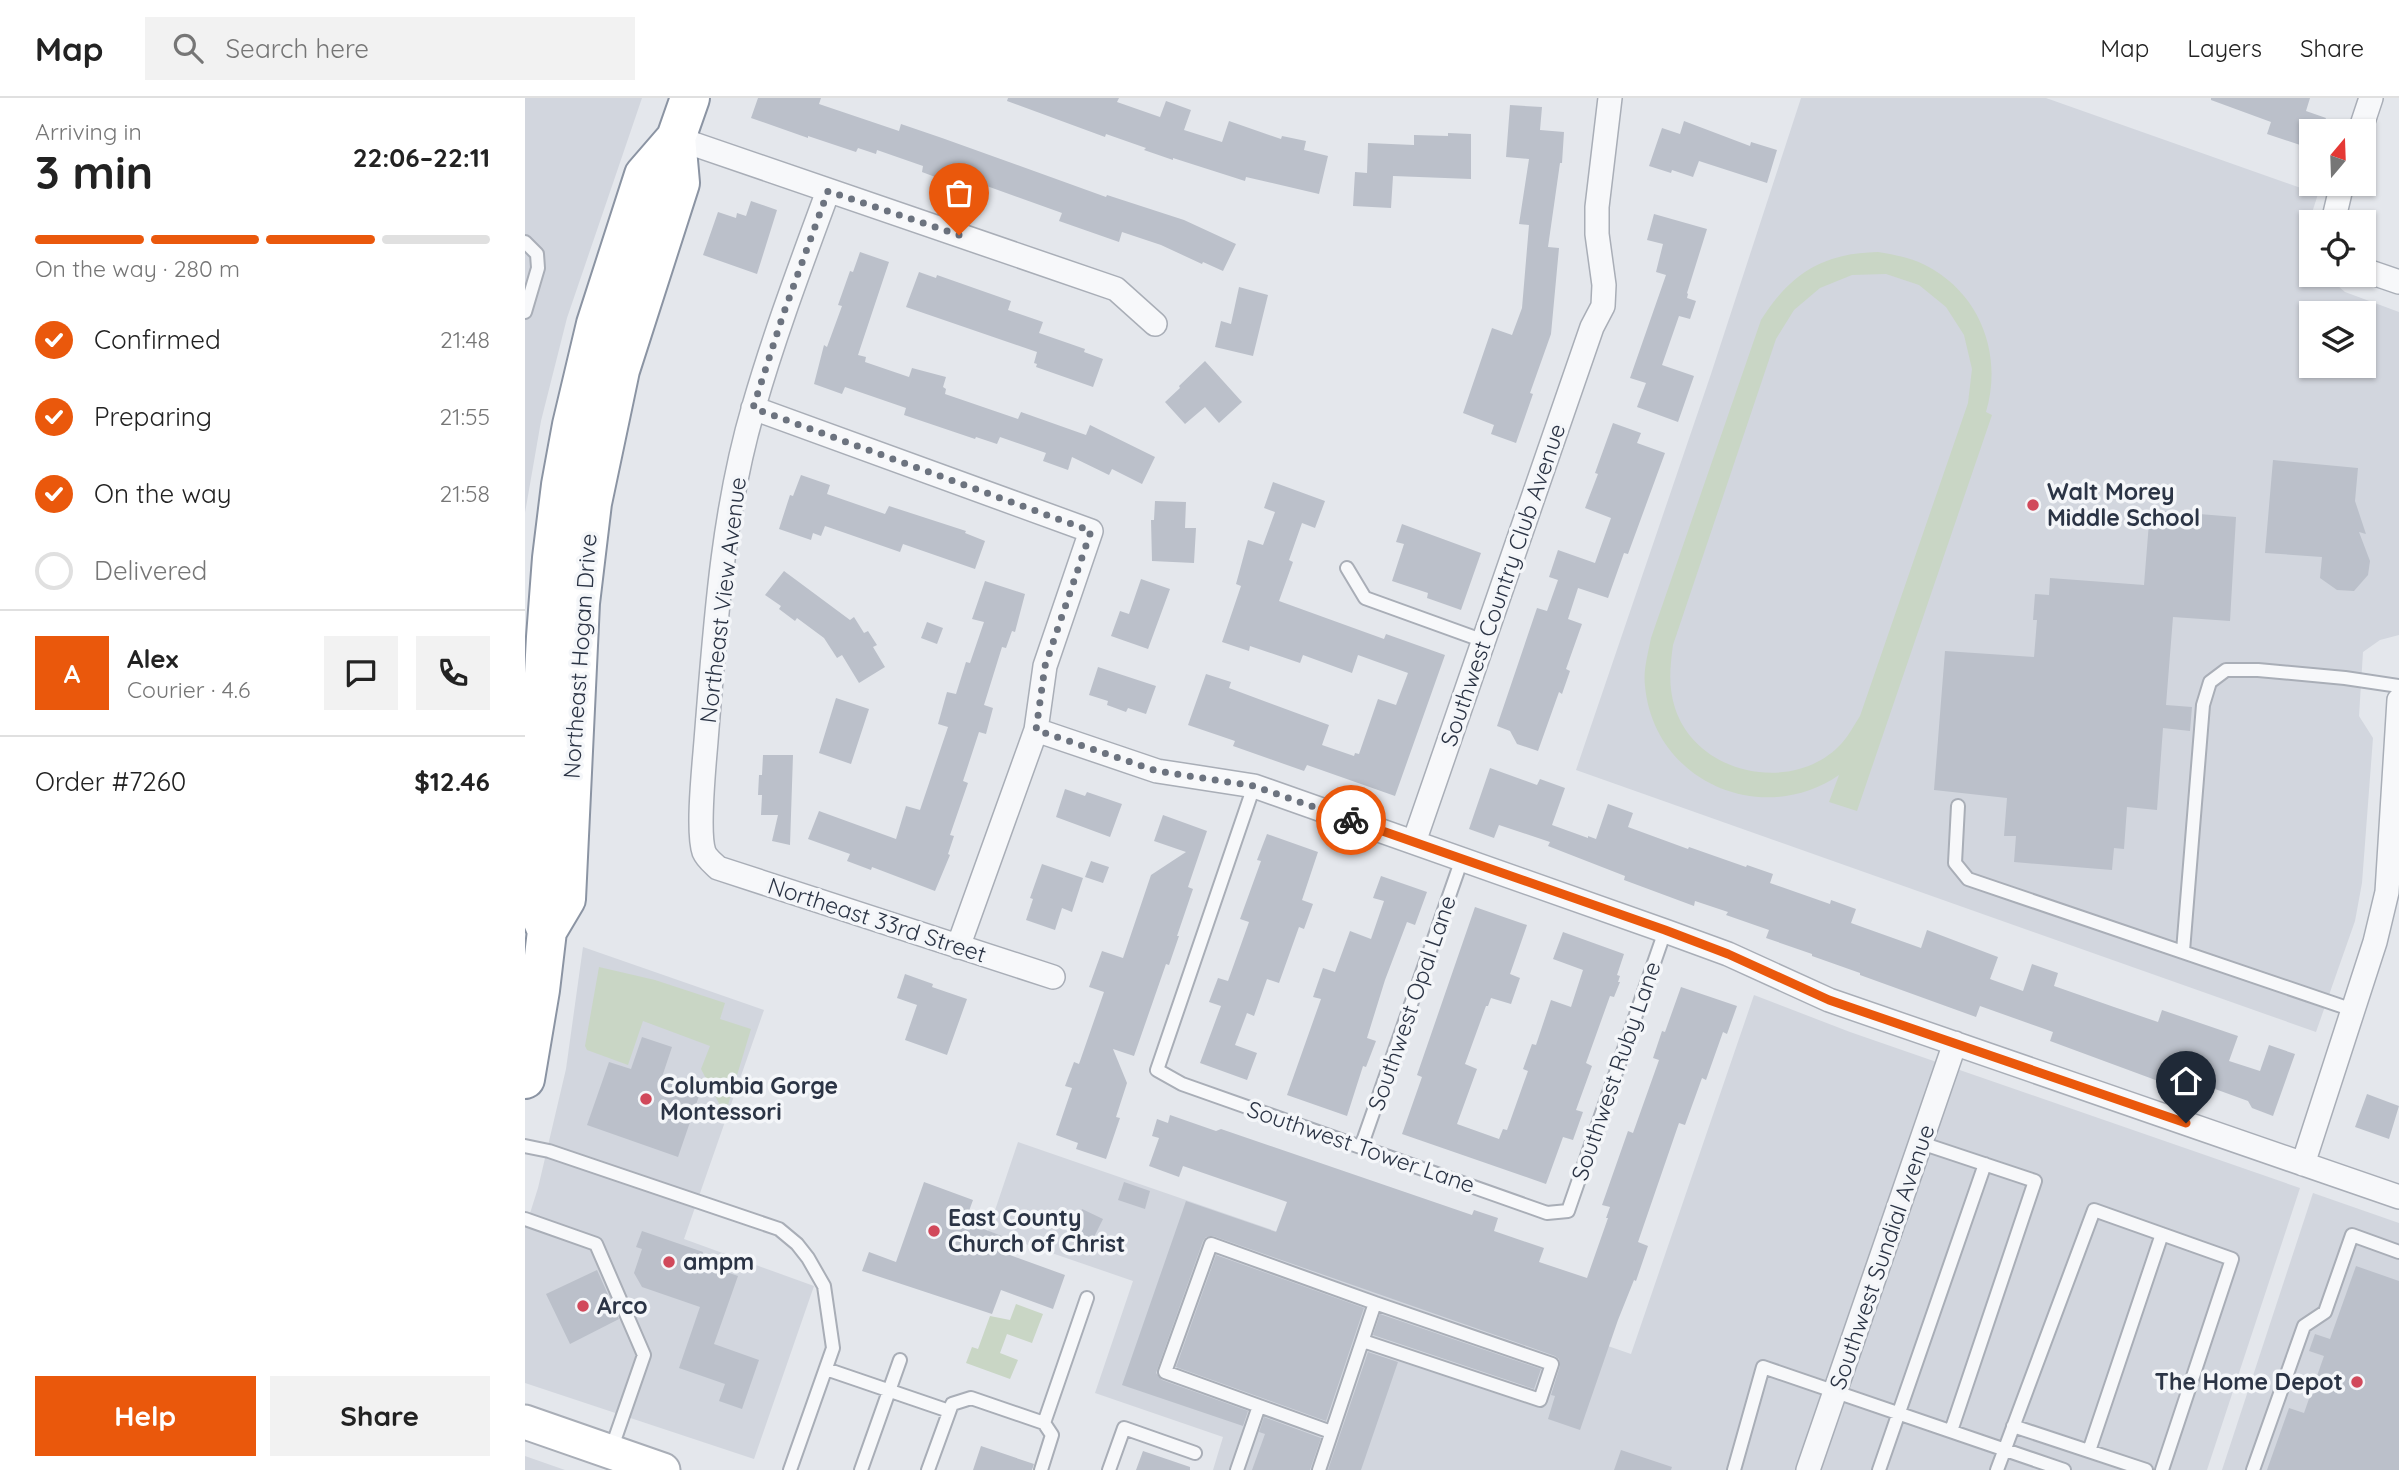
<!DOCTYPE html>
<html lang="en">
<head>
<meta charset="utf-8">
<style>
	body { margin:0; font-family:Quicksand,sans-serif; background:#f2f2f2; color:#222; height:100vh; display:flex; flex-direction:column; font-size:26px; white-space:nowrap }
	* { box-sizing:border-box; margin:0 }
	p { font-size:23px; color:#767676 }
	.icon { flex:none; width:38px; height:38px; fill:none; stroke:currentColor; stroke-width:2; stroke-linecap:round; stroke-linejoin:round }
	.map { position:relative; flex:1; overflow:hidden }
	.sheet { display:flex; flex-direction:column; background:#fff; width:525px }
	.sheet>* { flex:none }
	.needle { width:46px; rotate:19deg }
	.tools { position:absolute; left:1774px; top:21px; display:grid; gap:14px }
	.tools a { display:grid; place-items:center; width:77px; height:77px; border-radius:0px; background:#fff; box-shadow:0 2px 5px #0004; font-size:35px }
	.pin { position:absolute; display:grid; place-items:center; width:60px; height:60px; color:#fff; margin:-72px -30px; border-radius:50% 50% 50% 0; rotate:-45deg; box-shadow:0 0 7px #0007 }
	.pin .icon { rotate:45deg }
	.courier { position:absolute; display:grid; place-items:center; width:70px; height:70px; margin:-35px; border:5px solid #ea580c; border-radius:50%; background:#fff; color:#222; box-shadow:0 2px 9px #0007 }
	.summary em { font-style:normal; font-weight:700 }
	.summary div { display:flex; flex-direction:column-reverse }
	.summary { display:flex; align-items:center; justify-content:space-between; height:119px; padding:0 35px }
	h1 { font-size:46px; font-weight:700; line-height:52px }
	.bar { display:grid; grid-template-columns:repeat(4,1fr); gap:10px 7px; align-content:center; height:84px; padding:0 35px }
	.bar i { height:9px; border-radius:5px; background:#e0e0e0 }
	.bar .active { background:#ea580c }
	.bar p { grid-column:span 4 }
	.line { display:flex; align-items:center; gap:18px; padding:0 35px; border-top:2px solid #e0e0e0 }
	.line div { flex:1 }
	.round { display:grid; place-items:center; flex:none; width:74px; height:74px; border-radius:0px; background:#f2f2f2 }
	ol { padding:0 35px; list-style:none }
	li { display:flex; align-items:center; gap:21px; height:77px }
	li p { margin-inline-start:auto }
	li .icon { padding:7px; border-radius:50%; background:#ea580c; color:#fff; stroke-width:4 }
	li:last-child { color:#767676 }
	li i { width:38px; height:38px; border:4px solid #e0e0e0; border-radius:50% }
	.button { display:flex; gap:14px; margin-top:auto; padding:14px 35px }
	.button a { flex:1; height:80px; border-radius:0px; background:#ea580c; color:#fff; font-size:28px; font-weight:700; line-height:80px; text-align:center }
	.button a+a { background:#f2f2f2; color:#222 }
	header { display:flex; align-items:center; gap:42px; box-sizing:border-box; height:98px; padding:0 35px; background:#fff; border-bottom:2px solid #e0e0e0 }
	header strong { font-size:33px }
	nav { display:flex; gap:38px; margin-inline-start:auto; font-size:24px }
	.search { width:490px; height:63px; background:#f2f2f2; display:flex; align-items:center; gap:18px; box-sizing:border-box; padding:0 24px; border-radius:0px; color:#767676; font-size:26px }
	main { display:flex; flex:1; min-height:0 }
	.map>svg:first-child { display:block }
</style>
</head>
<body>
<header>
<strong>Map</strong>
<div class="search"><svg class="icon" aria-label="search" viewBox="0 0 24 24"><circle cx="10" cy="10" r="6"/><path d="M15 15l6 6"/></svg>Search here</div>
<nav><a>Map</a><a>Layers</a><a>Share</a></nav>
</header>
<main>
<section class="sheet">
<div class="summary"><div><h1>3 min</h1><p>Arriving in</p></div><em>22:06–22:11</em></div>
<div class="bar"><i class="active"></i><i class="active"></i><i class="active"></i><i></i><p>On the way · 280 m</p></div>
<ol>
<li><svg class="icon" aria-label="check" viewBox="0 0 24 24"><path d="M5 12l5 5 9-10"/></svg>Confirmed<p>21:48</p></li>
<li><svg class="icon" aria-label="check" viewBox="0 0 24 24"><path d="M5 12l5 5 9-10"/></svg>Preparing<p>21:55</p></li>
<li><svg class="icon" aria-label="check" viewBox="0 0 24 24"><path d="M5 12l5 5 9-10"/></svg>On the way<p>21:58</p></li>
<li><i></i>Delivered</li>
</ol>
<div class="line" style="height:126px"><b class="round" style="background:#ea580c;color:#fff">A</b><div><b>Alex</b><p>Courier · 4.6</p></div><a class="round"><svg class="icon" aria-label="chat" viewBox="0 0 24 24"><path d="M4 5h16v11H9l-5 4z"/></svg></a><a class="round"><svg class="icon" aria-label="phone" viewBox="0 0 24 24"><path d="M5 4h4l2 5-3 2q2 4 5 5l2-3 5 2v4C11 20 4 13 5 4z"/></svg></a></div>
<div class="line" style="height:91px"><div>Order #7260</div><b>$12.46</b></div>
<div class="button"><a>Help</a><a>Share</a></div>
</section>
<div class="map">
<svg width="1874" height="1372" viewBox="0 0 1874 1372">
	<rect width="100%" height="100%" fill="#e4e7ec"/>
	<path fill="#d2d6de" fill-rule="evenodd" d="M0,0H117L42,220L16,323L0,415Z
		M1276,0H1521L1793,96L1785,121L1787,177H1800L1820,194L1874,214V537L1855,542L1838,554L1834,618L1848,640L1837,785L1830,823L1791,934L1051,672L1186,276ZM1787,215H1839V268H1787Z
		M58,849L239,912L159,1141L289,1188L229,1361L0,1285V1131L13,1090L41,971Z
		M1229,897L1325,934L1775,1090L1682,1372H688L698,1339L570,1295L608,1183L463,1133L493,1044L1106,1256Z
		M1788,1095L1874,1125V1372H1697Z
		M0,1358L40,1372H0Z"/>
	<path fill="#c9d6c5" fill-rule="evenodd" d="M1353,154C1372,157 1392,161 1409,172C1458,202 1477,260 1461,314L1467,317L1332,713L1304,704L1314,677C1237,730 1129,684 1120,588C1118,572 1123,556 1126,540L1236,222C1265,176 1298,155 1353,154ZM1361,176L1394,187L1421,209L1439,237L1447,271L1443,305L1335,618C1329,627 1324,637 1317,645C1270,697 1172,678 1150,610C1143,588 1145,569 1148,547L1251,241L1269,212L1295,190L1327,177Z
		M74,869L130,882L200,905L195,921L226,931L200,1017L176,971L185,948L118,923L103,967L62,952L60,948Z
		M491,1206L518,1216L507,1245L482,1236L475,1255L493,1262L485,1281L441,1265L447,1249L453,1251L465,1218L485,1222Z"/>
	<path fill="#bbc0ca" d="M233,0H296L294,6L374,33L376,26L417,40L581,99L582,97L659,122L711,146L698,173L678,164L677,166L636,147L597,134L594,144L534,123L537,115L459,87L455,96L397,74L398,68L352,52L351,56L333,50L331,54L283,38V40L226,20Z
		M483,0H594L592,4L635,19L641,3L666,12L659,32L697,44L704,23L756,41L757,38L781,43L779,52L803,58L794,96L721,79L720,83L648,60V62L619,52L621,50L581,36L580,39L482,3Z
		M1686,0H1785L1781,13L1801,20L1796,33H1787V51L1742,36L1746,24L1686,2Z
		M985,7L1017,9L1015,32L1039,34L1037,65H1035L1023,149L1034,150L1026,236L1005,295L1008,296L991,345L966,336L969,327L938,315L967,230L987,237L997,210L1004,127L994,126L1004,61L981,59Z
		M1159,23L1225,48L1226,44L1252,52L1242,85L1174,63L1168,79L1147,72L1146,75L1124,68L1137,30L1155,36Z
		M923,35L946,36V81L868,78L866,110L828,108L830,74L842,75L843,45L889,47V37L923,38Z
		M226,103L252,112L232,176L178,157L193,114L211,120L212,115L221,118Z
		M1129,116L1182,131L1162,195L1163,196L1162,200L1171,203L1165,221L1154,218L1137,267L1169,278L1153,324L1112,309L1121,285L1105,280L1141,177L1131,174L1138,146L1122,142Z
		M335,154L364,164L333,257L341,259L340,264L384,279L387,270L421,279L418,289L421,291L420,296L493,321L496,314L561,337L565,327L630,359L617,386L587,371L584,377L547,359L543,372L518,363L521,355L475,339L472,346L451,339L450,341L379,317L381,310L320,289L317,296L289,286L299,247L302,249L317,208L313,207L325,173L328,174Z
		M394,174L411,180L412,177L486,203L483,212L518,224L514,235L560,251L559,254L578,261L568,289L511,269L512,266L509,265L512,254L381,209Z
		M714,189L743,197L728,258L690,249L696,223L706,226Z
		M680,263L717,304L694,325L680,309L660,326L640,304L655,290L654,288Z
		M1088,325L1116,335L1112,345L1140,355L1103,456L1099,455L1083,500L1053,490L1043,521L1057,526L1041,571L1045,573L1037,596L1034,594L1013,653L992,646L985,633L972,628L1012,510L1022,513L1033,482L1024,479L1033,452L1070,465L1086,420L1060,410L1073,376L1070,375Z
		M1748,362L1833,370L1830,403L1841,436L1834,434L1845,463L1843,477L1829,493L1812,492L1795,480L1797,459L1740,455Z
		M276,377L305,387L302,396L360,416L364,408L441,433L440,435L460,443L450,471L378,446L375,454L300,428L296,438L288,435L286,442L254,431L265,397L268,398Z
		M748,384L800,403L790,430L777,425L764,462L768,464L754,503L859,541L861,536L920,557L870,698L782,667L779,673L708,648L710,643L663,627L681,576L706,584L704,590L804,627L797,647L829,658L830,655L834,656L853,601L871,607L883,575L833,557L827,575L778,557L775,565L725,548L724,553L697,544L716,488L711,486L723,442L738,447L750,414L739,410Z
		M630,403L661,404L660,430H671L669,465L627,463L626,422H629Z
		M1625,412L1711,419L1705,523L1648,519L1641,607L1667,609L1665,633L1638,630L1632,712L1602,709L1599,751L1589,750L1587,772L1489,764L1491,738H1479L1482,700L1409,692L1420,553L1509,559L1512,522H1508L1510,496L1524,497L1525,480L1619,487Z
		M877,426L956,455L936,512L902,500L903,495L867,483L879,446L871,444Z
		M259,473L325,522L329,519L339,535L343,533L352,547L348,549L360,569L334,585L317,557L312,560L299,540L272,520L270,523L254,511L256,508L240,497Z
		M616,481L645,491L623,551L586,538L595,513L604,516Z
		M460,483L500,496L490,534L487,533L481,550L477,549L459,607L468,610L461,636L454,634L438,683L443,685L425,737L429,738L423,756L425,757L410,793L347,769L346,772L322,763L325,756L283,741L294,713L371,741L381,708L395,712L423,629L413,626L422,594L431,596L441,564L445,565L459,524L447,521Z
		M402,524L418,530L412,546L396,540Z
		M573,569L631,588L621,616L603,610L601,614L582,607L583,603L564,597Z
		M311,600L344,611L326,666L294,655Z
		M238,657H268L265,747L247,743L253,717H236L237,697H233L234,677H237Z
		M965,670L1012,687L1015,681L1040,690L1027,727L1063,740V738L1071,741L1083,706L1108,715L1103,729L1163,751L1164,749L1221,769L1222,767L1248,776L1245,785L1305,806L1306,802L1331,811L1326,825L1396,850L1402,832L1473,859L1465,881L1498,893L1507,866L1533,875L1529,888L1589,909L1633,924L1637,912L1713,938L1704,963L1735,973L1744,947L1770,956L1748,1018L1727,1010L1723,1003L1657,979L1647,978L1644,987L1525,943L1528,934L1455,908L1451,919L1335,877V875L1287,858V856L1241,840L1244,832L1201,817L1203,814L1170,803L1169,808L1099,782L1100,778L1023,748L1025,744L974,727L969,740L944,731Z
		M540,691L560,698L562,694L597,706L585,739L531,719Z
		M638,717L682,733L663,789L668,791L652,838H654L644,867L641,866L609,958L588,951L602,985L591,1019L595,1020L581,1061L551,1051L553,1045L531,1037L547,990L540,988L549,964L554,966L579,894L564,889L577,853L598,860L626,777L661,754L629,743Z
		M742,736L793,754L777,802L788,806L779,831L774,829L754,885L742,881L729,918L722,915L710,947L732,955L722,982L675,965L696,908L684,904L693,880L703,883L724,824L715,821L736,763L732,762Z
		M566,763L584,769L578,785L560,779Z
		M517,766L558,780L547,814L537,810L530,832L501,822L508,801L505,800Z
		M856,778L902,794L890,827L882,824L860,882L842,940L851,943L841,969L838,968L822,1018L762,997L796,901L788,899L798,870L810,874L825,833L846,841L859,803L848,800Z
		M950,809L1002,827L985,876L995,880L986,906L966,900L963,908H961L940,966L952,971L932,1026L974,1041L978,1031L982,1032L1003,973L998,971L1007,946L1011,947L1026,902L1046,909L1058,872L1028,861L1038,834L1099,856L1092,877L1095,878L1093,884H1095L1089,899L1085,898L1061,965L1067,968L1051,1012L1058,1014L1048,1042L1038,1039L1021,1086L877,1036L897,979L892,977Z
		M380,876L408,886L407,889L442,901L422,957L380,942L392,907L372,900Z
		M1156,889L1212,908L1202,936L1198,934L1181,982L1177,980L1160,1027L1154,1025L1113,1144L1123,1148L1111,1183L1109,1182L1093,1222L1055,1332L1023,1321L1030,1298L1026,1297L1035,1268L1034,1261L1030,1258L688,1138L681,1139L678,1143L631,1275L637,1282L723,1313L718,1328L597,1287L661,1103L751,1134L762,1104L658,1068L654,1079L624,1068L634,1040L627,1038L632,1021L643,1025L645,1017L691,1033L696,1031L947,1117L949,1112L973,1120L969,1133L1019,1150L1014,1164L1062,1180L1083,1120H1081L1085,1109L1077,1107L1103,1033L1108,1035L1134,962L1128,960L1137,933L1140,934Z
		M117,939L147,949L136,982L175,995L153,1059L62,1027L84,964L106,971Z
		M1842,996L1874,1008L1864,1041L1830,1029Z
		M399,1084L448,1102L440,1124L488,1142L482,1156L540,1177L528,1211L476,1192L467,1216L337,1173L344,1154L371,1164Z
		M599,1084L625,1093L620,1111L593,1102Z
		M557,1111L578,1121L568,1141L548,1132Z
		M117,1133L178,1154L175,1165L213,1178L189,1246L234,1262L217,1311L194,1303L200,1286L154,1270L175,1209L117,1189L109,1175L117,1151L111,1149Z
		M691,1157L839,1210L801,1323L651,1269Z
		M1831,1168L1874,1183V1372H1742L1764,1310L1779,1315L1799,1258L1784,1253L1790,1236L1805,1241Z
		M72,1172L94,1221L45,1246L21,1196Z
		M855,1216L1016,1271L1009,1291L848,1237Z
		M843,1254L873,1264L836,1372H803Z
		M739,1319L796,1340L785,1372H727L740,1336L734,1334Z
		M456,1348L509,1366L507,1372H448Z
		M1096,1352L1147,1369L1146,1372H1089Z
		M618,1353L665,1369V1372H611Z"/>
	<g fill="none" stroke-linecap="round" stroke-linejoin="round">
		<defs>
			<path id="lane" d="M0,144L12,156L13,170L0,214
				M822,470L840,500L959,543
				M729,688L632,972L657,986L1022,1115L1043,1113L1140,833
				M1433,708L1430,765L1443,781L1828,912
				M1658,853L1678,607L1685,584L1701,572H1733L1820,580L1874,588
				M1396,1045L1510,1083L1426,1333
				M0,1048L24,1053L254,1131L272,1146L283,1160L299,1188L308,1250L265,1372
				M836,1049L937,761
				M0,1121L71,1146L119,1257L86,1352
				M838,1243L1015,1302L1027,1266L850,1205
				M301,1271L424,1313
				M519,1325L562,1200
				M1488,1328L1621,1372
				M1564,1353L1637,1136
				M336,1372L375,1262
				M403,1372L427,1306L446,1300L519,1325L527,1337L516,1372
				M584,1372L599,1330L670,1355
				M712,1372L734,1308
				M794,1372L850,1205L686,1146L640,1274L806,1334
				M1209,1372L1238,1269L1539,1372
				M1354,1372L1460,1066
				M1472,1372L1569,1112L1707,1161L1637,1372
				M1728,1372L1779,1228L1800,1214L1827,1137L1874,1154"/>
			<path id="street" d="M1835,33L1846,0
				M151,40L591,191L630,226
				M303,93C277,164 250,235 229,308C197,416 190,532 181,643C179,668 172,734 179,754C182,761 188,765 193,770L528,879
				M1808,124L1817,86
				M1839,172L1874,184
				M228,310L566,433L520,568L511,632L433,849
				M511,632L632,673L729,688L1140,833L1203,856L1304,902L1874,1099
				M889,744L1067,229L1078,208L1079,187L1072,136V109L1085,0
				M1778,1066L1850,844L1862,794L1874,602
				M1283,1372L1430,945"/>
			<path id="secondary" d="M0,1324L138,1372"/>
			<path id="highway" d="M22,833L7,797L21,539L27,460L36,387L47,327L71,226L119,77L151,40L165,0
				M0,981L15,892L22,833L41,801L55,505L67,405L95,272L155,85L151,40"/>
		</defs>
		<use href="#lane" stroke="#a9aeb7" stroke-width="16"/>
		<use href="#street" stroke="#a9aeb7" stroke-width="26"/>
		<use href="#secondary" stroke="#a9aeb7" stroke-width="37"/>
		<use href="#highway" stroke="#8b94a3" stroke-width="42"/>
		<use href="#lane" stroke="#f7f8fa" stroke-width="12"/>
		<use href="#street" stroke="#f7f8fa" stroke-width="23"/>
		<use href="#secondary" stroke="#fff" stroke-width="33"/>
		<use href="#highway" stroke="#fff" stroke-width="38"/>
	</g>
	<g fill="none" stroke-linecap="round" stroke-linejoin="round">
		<path stroke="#6c737f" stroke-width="7" stroke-dasharray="0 12.6" d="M434,137L303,93L258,217L228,310L566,433L520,568L511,632L632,673L729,688L826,722"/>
		<path stroke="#ea580c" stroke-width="9" d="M826,722L1140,832L1203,856L1304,902L1661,1025"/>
	</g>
	<g fill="#d1495b" stroke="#f4f6f9" stroke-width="2.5">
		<circle cx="1508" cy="407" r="7"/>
		<circle cx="121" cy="1001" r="7"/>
		<circle cx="409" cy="1133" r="7"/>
		<circle cx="144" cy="1164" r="7"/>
		<circle cx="58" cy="1208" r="7"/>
		<circle cx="1832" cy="1284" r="7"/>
	</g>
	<g text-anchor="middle" stroke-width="7" stroke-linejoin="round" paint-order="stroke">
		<g font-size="23" font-weight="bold" fill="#2b3445" stroke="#f4f6f9" text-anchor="start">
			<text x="1522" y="402">Walt Morey<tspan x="1522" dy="26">Middle School</tspan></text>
			<text x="135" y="996">Columbia Gorge<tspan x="135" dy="26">Montessori</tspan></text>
			<text x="423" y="1128">East County<tspan x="423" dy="26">Church of Christ</tspan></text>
			<text x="158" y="1172">ampm</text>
			<text x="72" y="1216">Arco</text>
			<text x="1818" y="1292" text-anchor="end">The Home Depot</text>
		</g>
		<g font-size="23" fill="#2b3445" stroke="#f4f6f9">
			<text transform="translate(978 487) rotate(-71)" y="8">Southwest Country Club Avenue</text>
			<text transform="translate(198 502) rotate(-83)" y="8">Northeast View Avenue</text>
			<text transform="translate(55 558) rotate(-86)" y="8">Northeast Hogan Drive</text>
			<text transform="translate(352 822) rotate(18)" y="8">Northeast 33rd Street</text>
			<text transform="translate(887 905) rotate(-71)" y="8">Southwest Opal Lane</text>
			<text transform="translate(1091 973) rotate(-71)" y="8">Southwest Ruby Lane</text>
			<text transform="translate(836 1049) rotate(19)" y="8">Southwest Tower Lane</text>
			<text transform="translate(1357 1159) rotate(-71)" y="8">Southwest Sundial Avenue</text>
		</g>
	</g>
</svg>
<div class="tools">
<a><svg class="needle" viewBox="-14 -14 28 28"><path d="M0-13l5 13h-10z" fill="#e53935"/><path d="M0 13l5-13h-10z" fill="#767676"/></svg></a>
<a><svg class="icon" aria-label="locate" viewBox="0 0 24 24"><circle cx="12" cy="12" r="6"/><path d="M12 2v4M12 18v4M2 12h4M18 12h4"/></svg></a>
<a><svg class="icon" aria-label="layers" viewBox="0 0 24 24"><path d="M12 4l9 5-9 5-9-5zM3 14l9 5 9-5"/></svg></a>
</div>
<div class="pin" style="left:434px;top:137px;background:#ea580c"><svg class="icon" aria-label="bag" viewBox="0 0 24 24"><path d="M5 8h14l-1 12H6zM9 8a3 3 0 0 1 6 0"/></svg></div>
<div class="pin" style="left:1661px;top:1025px;background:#1f2937"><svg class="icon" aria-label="home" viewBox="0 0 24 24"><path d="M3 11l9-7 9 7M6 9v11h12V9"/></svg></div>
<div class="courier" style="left:826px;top:722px"><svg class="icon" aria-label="bike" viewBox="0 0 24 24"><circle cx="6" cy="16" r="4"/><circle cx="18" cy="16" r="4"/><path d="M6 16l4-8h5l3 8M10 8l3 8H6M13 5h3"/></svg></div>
</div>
</main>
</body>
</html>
